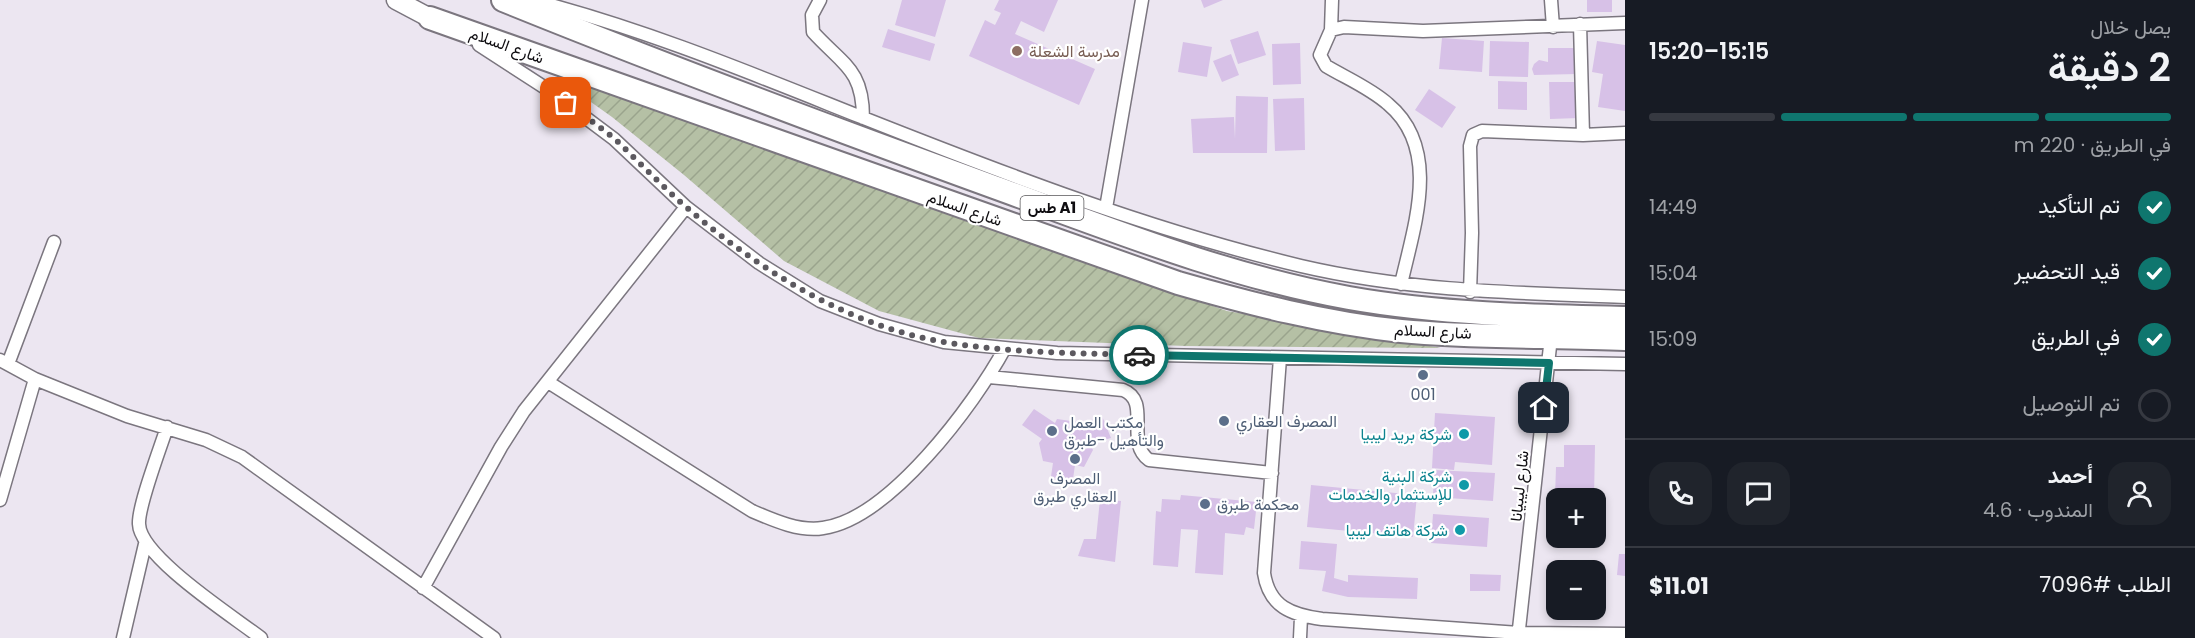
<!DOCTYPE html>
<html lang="ar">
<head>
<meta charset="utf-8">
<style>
	body { margin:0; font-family:Poppins,Vazirmatn,sans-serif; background:#20242c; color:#f1f3f6; direction:rtl; height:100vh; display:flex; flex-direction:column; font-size:22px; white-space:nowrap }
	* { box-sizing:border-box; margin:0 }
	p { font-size:20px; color:#9ea1a6 }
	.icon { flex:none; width:33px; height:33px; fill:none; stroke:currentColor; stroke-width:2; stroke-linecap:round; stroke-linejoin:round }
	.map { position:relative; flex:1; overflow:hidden; direction:ltr }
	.sheet { display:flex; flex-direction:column; background:#171b24; width:570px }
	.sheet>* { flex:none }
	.tools { position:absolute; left:1546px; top:488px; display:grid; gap:12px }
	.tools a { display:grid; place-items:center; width:60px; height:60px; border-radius:12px; background:#171b24; box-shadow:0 3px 9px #0003; font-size:30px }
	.pin { position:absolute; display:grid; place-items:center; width:51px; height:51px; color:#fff; margin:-26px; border-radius:12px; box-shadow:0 3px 9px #0006 }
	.courier { position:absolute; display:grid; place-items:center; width:60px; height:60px; margin:-30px; border:4px solid #0f766e; border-radius:50%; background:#fff; color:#222; box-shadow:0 2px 8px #0007 }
	.headline em { font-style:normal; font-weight:600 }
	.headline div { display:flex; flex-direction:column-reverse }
	.headline { display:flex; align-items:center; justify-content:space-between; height:102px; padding:0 24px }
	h1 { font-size:39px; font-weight:600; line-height:45px }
	.bar { display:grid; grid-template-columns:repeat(4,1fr); gap:9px 6px; align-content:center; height:72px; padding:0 24px }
	.bar i { height:8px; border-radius:4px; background:#363941 }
	.bar .on { background:#0f766e }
	.bar p { grid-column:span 4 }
	.line { display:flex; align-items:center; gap:15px; padding:0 24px; border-top:2px solid #363941 }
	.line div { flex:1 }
	.round { display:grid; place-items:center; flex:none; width:63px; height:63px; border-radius:18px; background:#20242c }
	ol { padding:0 24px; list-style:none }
	li { display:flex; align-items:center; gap:18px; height:66px }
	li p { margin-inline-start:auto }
	li .icon { padding:6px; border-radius:50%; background:#0f766e; color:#fff; stroke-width:4 }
	li:last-child { color:#9ea1a6 }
	li i { width:33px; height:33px; border:3px solid #363941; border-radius:50% }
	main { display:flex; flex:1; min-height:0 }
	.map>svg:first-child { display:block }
</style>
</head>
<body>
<main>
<section class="sheet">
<div class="headline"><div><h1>2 دقيقة</h1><p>يصل خلال</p></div><em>15:15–15:20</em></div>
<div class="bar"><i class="on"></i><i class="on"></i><i class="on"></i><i></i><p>في الطريق · 220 m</p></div>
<ol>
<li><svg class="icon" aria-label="check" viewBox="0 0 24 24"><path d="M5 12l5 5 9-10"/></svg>تم التأكيد<p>14:49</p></li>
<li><svg class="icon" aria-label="check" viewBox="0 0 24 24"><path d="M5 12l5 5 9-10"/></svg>قيد التحضير<p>15:04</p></li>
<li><svg class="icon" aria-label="check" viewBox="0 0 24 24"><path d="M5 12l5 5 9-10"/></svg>في الطريق<p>15:09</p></li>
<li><i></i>تم التوصيل</li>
</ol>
<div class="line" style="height:108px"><a class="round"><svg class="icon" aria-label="person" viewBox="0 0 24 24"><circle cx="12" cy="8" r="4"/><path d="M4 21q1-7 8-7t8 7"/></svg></a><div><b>أحمد</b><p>المندوب · 4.6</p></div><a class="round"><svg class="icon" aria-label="chat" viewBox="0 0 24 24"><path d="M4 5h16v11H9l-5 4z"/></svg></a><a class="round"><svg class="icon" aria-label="phone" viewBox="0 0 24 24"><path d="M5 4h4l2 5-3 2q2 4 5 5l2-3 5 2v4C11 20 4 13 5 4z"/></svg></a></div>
<div class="line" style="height:78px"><div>الطلب #7096</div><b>$11.01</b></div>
</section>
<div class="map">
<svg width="1625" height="638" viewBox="0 0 1625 638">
	<defs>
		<pattern id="garden-furrows" width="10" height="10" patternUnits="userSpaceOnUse" patternTransform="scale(1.5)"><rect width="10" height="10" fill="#b5c0a5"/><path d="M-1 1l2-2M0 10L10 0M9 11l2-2" fill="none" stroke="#9aa48d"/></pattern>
	</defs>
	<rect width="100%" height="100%" fill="#ece6f1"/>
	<path fill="url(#garden-furrows)" d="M578,73L946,211L1227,311L1441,348L1186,346L979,338L879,311L784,261L684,175L612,117L567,85Z"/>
	<path fill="#d7c1e7" d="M902,0H946L935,37L895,25Z
		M999,0H1058L1044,32L1021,21L1015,34L1095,69L1079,105L969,56L985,20L995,25L1001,13L994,10Z
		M1201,0H1223L1204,8Z
		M1587,0H1612V12H1587Z
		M888,29L935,44L930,61L882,47Z
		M1258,31L1266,55L1238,64L1230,40Z
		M1442,38L1484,41L1482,72L1439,69Z
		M1490,41L1529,42L1528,77L1489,76Z
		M1597,41L1625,45V111L1598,107L1603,74L1592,72Z
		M1183,42L1212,47L1207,77L1178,72Z
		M1300,43L1301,84L1273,85L1272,44Z
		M1548,48H1577V74L1534,75L1532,69L1534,64L1539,60L1548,62Z
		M1231,54L1239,75L1222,82L1213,61Z
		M1498,81L1527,82V110L1498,109Z
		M1549,82H1578L1579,118L1550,119Z
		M1429,89L1456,107L1442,128L1415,110Z
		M1236,96L1268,97L1267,153H1193L1191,119L1234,117L1235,139Z
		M1304,98L1305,150L1275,151L1273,99Z
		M1034,409L1055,423L1057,419L1078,422L1079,425L1102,416L1111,438L1090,444L1093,450L1084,467L1075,465L1072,486L1050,483L1053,463L1043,461L1039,443L1042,439L1022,425Z
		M1435,413L1495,417L1492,465L1455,462L1454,470L1432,468Z
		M1564,445H1595L1594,498L1555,497L1556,467H1564Z
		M1434,470L1495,473L1493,501L1433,497Z
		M1311,485L1417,495L1413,537L1307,527Z
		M1181,495L1257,502L1254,529L1246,527L1244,535L1225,533L1223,575L1195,573L1198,530L1181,529L1178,567L1153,565L1156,511L1161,512L1162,499L1180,500Z
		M1100,499L1121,501L1115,562L1078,556L1084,539H1096Z
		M1433,514L1489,518L1487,547L1431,543Z
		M1301,541L1337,544L1334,578L1348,582V575L1418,578L1417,599L1348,597L1322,591L1326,571L1299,569Z
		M1619,554H1625V576L1617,575Z
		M1470,574L1501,575L1500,591H1470Z"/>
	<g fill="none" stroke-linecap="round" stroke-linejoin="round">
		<defs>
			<path id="street" d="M532,0C645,29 753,74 861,117C1005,174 1150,230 1301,266C1408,291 1516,293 1625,297
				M820,0L812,15L813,32C843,65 863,69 863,118
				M1551,0L1553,27
				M1580,24L1583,135
				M1331,30L1332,0
				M479,45L550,91L614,139L686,207L759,263L820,301L879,324L944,342L1057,353L1625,364
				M1106,208L1142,0
				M1401,284C1414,226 1442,149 1388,104C1370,88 1346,78 1326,66L1320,55L1331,30L1344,27L1423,31L1625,23
				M1470,292L1472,233L1470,146L1473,135L1482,131L1583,135L1625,133
				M1280,358L1264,573C1269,607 1292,615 1322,619L1519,633L1625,634
				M0,360L35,379L127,416L206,440L242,457L494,638
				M8,364L54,242
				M989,377L1123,390C1152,401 1124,442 1149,460L1272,473
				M548,382L752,511C773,520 800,532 823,528C889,519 974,405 1005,348
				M167,427C160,449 138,506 139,524C140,557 234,617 261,638
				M0,500L35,379
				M423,588L501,447L524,411L686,207
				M123,638L145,544
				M1300,638L1301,617
				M1518,638L1551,337"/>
			<path id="secondary" d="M396,0L430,18"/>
			<path id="highway" d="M503,0C666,66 829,127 994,187C1110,229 1226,276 1349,298C1439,314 1534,316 1625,318
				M430,18L1178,283C1251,304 1325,323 1401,331C1475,338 1551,336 1625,339"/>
		</defs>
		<use href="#street" stroke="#7b767f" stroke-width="15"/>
		<use href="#secondary" stroke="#7b767f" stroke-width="21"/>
		<use href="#highway" stroke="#7b767f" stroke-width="26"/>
		<use href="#street" stroke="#fff" stroke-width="12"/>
		<use href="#secondary" stroke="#fff" stroke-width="18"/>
		<use href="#highway" stroke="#fff" stroke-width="22"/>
	</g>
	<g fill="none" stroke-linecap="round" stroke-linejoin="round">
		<path stroke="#5c595f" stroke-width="6" stroke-dasharray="0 10.8" d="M566,103C583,115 601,127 617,141C640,163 662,186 686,207C759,270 848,326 944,342C1008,353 1075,353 1139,355"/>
		<path stroke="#0f766e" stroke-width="8" d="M1139,355L1549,363L1544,408"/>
	</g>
	<circle fill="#8d6e63" stroke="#fff" stroke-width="2" cx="1017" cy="51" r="6"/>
	<g fill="#5c6f8a" stroke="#fff" stroke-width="2">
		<circle cx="1423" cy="375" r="6"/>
		<circle cx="1224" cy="421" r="6"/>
		<circle cx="1052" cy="431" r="6"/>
		<circle cx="1075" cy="459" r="6"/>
		<circle cx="1205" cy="504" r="6"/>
	</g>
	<g fill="#0f9aa8" stroke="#fff" stroke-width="2">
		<circle cx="1464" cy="434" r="6"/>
		<circle cx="1464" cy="485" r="6"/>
		<circle cx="1460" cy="530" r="6"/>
	</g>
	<g text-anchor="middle" stroke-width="4.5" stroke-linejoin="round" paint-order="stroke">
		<rect fill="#fff" stroke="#575658" stroke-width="1.5" x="1020.5" y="196" width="63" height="24" rx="4.5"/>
		<g font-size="15" font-weight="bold" fill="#0f0d11">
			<text x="1052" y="213">طس A1</text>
		</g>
		<g font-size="16" fill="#0f0d11" stroke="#fff">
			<text transform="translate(507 45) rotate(20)" y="6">شارع السلام</text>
			<text transform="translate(965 208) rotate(19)" y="6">شارع السلام</text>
			<text transform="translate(1433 331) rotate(3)" y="6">شارع السلام</text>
			<text transform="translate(1519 486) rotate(-84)" y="6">شارع ليبيانا</text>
		</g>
		<g font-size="16" fill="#785e54" stroke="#fff" text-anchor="start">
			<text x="1029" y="57">مدرسة الشعلة</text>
		</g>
		<g font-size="16" fill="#4e5e75" stroke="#fff" text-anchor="start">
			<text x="1423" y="400" text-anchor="middle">001</text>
			<text x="1236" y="427">المصرف العقاري</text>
			<text x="1064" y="428">مكتب العمل<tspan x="1064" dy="18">والتأهيل -طبرق</tspan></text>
			<text x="1075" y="484" text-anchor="middle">المصرف<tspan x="1075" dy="18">العقاري طبرق</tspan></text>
			<text x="1217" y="510">محكمة طبرق</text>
		</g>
		<g font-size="16" fill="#0d838f" stroke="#fff" text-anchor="end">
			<text x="1452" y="440">شركة بريد ليبيا</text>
			<text x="1452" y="482">شركة البنية<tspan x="1452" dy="18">للإستثمار والخدمات</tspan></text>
			<text x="1448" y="536">شركة هاتف ليبيا</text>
		</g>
	</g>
</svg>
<div class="tools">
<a>+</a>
<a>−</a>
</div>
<div class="pin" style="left:566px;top:103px;background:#ea580c"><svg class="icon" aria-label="bag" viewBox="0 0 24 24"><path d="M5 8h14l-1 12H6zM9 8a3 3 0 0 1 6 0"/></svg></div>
<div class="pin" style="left:1544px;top:408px;background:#1f2937"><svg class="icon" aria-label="home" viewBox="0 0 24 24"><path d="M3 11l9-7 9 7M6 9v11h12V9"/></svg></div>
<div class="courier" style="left:1139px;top:355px"><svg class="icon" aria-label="car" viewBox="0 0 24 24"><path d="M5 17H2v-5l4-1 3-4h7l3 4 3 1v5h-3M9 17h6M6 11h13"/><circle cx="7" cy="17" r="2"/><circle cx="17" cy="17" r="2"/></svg></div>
</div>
</main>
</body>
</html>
